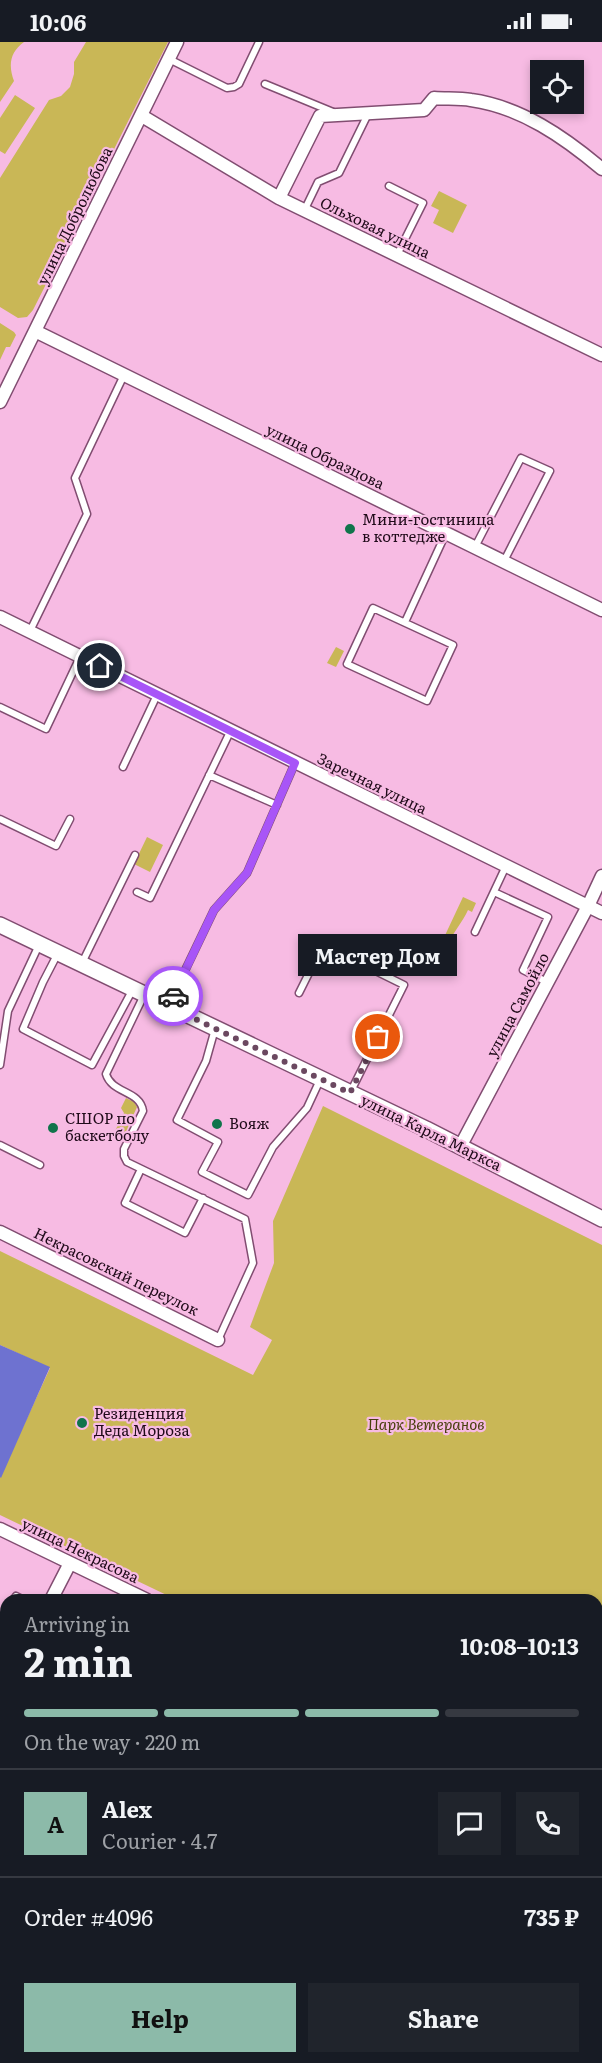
<!DOCTYPE html>
<html lang="en">
<head>
<meta charset="utf-8">
<style>
	body { margin:0; font-family:Literata,serif; background:#20242c; color:#f1f3f6; height:100vh; display:flex; flex-direction:column; font-size:22px; white-space:nowrap }
	* { box-sizing:border-box; margin:0 }
	p { font-size:20px; color:#9ea1a6 }
	.icon { flex:none; width:33px; height:33px; fill:none; stroke:currentColor; stroke-width:2; stroke-linecap:round; stroke-linejoin:round }
	.map { position:relative; flex:1; overflow:hidden }
	.panel { position:absolute; left:0px; top:1552px; width:603px; height:470px; display:flex; flex-direction:column; background:#171b24; border-radius:18px 18px 0 0; box-shadow:0 3px 9px #0003 }
	.panel>* { flex:none }
	.controls { position:absolute; left:530px; top:18px; display:grid; gap:12px }
	.controls a { display:grid; place-items:center; width:54px; height:54px; border-radius:0px; background:#171b24; box-shadow:0 3px 9px #0003; font-size:30px }
	.pin { position:absolute; display:grid; place-items:center; width:51px; height:51px; color:#fff; margin:-26px; border:3px solid #fff; border-radius:50%; box-shadow:0 2px 6px #0007 }
	.courier { position:absolute; display:grid; place-items:center; width:60px; height:60px; margin:-30px; border:4px solid #a855f7; border-radius:50%; background:#fff; color:#222; box-shadow:0 2px 8px #0007 }
	.bubble { position:absolute; height:42px; border-radius:0px; background:#171b24; box-shadow:0 3px 9px #0003; font-size:20px; font-weight:700; line-height:42px; text-align:center }
	.headline em { font-style:normal; font-weight:700 }
	.headline div { display:flex; flex-direction:column-reverse }
	.headline { display:flex; align-items:center; justify-content:space-between; height:102px; padding:0 24px }
	h1 { font-size:39px; font-weight:700; line-height:45px }
	.bar { display:grid; grid-template-columns:repeat(4,1fr); gap:9px 6px; align-content:center; height:72px; padding:0 24px }
	.bar i { height:8px; border-radius:4px; background:#363941 }
	.bar .on { background:#8cbaa9 }
	.bar p { grid-column:span 4 }
	.line { display:flex; align-items:center; gap:15px; padding:0 24px; border-top:2px solid #363941 }
	.line div { flex:1 }
	.round { display:grid; place-items:center; flex:none; width:63px; height:63px; border-radius:0px; background:#20242c }
	.action { display:flex; gap:12px; margin-top:auto; padding:12px 24px }
	.action a { flex:1; height:69px; border-radius:0px; background:#8cbaa9; color:#111; font-size:24px; font-weight:700; line-height:69px; text-align:center }
	.action a+a { background:#20242c; color:#f1f3f6 }
	.status { display:flex; justify-content:space-between; align-items:center; height:42px; padding:0 30px; background:#171b24; direction:ltr }
	.status svg { height:16px; fill:currentColor }
	.map>svg:first-child { display:block }
</style>
</head>
<body>
<div class="status"><b>10:06</b><svg viewBox="0 0 49 12"><path d="M0 12V9h3v3zM5 12V6h3v6zM10 12V3h3v9zM15 12V0h3v12zM26 1h20v11H26zM47 4h2v5h-2z"/></svg></div>
<div class="map">
<svg width="602" height="2021" viewBox="0 0 602 2021">
	<rect width="100%" height="100%" fill="#f7bbe3"/>
	<path fill="#c9b756" d="M0,0H24C10,10 8,23 14,39L0,60Z
		M86,0H168L33,268L27,275L18,276L0,265V136L49,58L61,54L70,45L74,32V20Z
		M15,53L35,66L5,112L0,109V76Z
		M439,149L467,163L453,191L433,181L439,168L431,164Z
		M0,281L14,290L16,293L10,305H6L0,318Z
		M336,605L344,609L336,625L327,621Z
		M147,795L163,803L150,830L134,822Z
		M463,855L476,861L472,870L468,868C462,881 454,889 448,902L455,906L453,910L440,904Z
		M126,1056L134,1060L137,1065L124,1094L115,1089L124,1071L121,1066Z
		M323,1064L602,1203V1750L597,1753V1558H177L0,1473V1435L50,1326L0,1303V1209L253,1333L272,1298L250,1285L274,1221L273,1179Z"/>
	<path fill="#6e72d0" d="M0,1303L50,1325L1,1436L0,1435Z"/>
	<g fill="none" stroke-linecap="round" stroke-linejoin="round">
		<defs>
			<path id="service" d="M169,17L227,46L234,45L239,42L259,0
				M265,42L333,70
				M389,144L423,161L397,213
				M304,169L318,140L339,131L368,72
				M475,505L521,416L550,429L504,519
				M373,566L453,603L427,659L347,622Z
				M405,580L446,491
				M30,589L87,472L75,436L124,333
				M0,665L46,687L80,615
				M123,725L157,653
				M209,733L277,763
				M0,777L56,804L70,777
				M137,850L150,856L230,690
				M494,850L548,875L523,928L547,940
				M475,890L506,824
				M58,911L43,940L23,987L92,1023L133,947
				M82,921L135,813
				M299,951L323,903L404,943L350,1051
				M144,953L106,1032C112,1052 140,1048 143,1069L124,1107V1114L127,1120L245,1177L253,1221L218,1298
				M168,964L214,868L247,831L295,721
				M215,987L206,1019L177,1078L218,1100L202,1130L248,1153L273,1105L307,1066L320,1038
				M0,1023L8,969L39,903
				M0,1103L40,1123
				M141,1127L125,1161L185,1191L203,1156
				M13,1558L16,1554L24,1558
				M0,1585L6,1573
				M0,1830L6,1833
				M597,1941L602,1938
				M597,1988L602,1998
				M0,2000L6,2002
				M39,2016L84,2019L87,2021
				M174,2016L181,2021
				M365,2016L375,2021
				M464,2016L468,2021
				M305,2021L307,2016
				M340,2021L342,2016
				M535,2021L537,2016"/>
			<path id="minor" d="M142,74L279,156L602,313
				M279,156L320,74L424,68L434,56C446,57 459,56 471,58C521,65 564,95 602,127
				M35,289L602,568
				M0,360L177,0
				M0,575L602,871
				M460,1105L588,864L602,834
				M0,1190L218,1298
				M0,1487L147,1558
				M51,1558L70,1521
				M0,1661L6,1649
				M597,1772L602,1769
				M597,1821L602,1831
				M419,2021L421,2016"/>
			<path id="tertiary" d="M0,883L426,1087L602,1177"/>
		</defs>
		<use href="#service" stroke="#814d71" stroke-width="9"/>
		<use href="#minor" stroke="#814d71" stroke-width="15"/>
		<use href="#tertiary" stroke="#814d71" stroke-width="18"/>
		<use href="#service" stroke="#fff" stroke-width="6"/>
		<use href="#minor" stroke="#fff" stroke-width="12"/>
		<use href="#tertiary" stroke="#fff" stroke-width="15"/>
	</g>
	<g fill="none" stroke-linecap="round" stroke-linejoin="round">
		<path stroke="#6b4860" stroke-width="6" stroke-dasharray="0 10.8" d="M173,954L168,964L350,1051L378,995"/>
		<path stroke="#a855f7" stroke-width="8" d="M100,624L295,721L247,831L214,868L173,954"/>
	</g>
	<g fill="#10744b" stroke="#f7bbe3" stroke-width="2">
		<circle cx="350" cy="487" r="6"/>
		<circle cx="217" cy="1082" r="6"/>
		<circle cx="53" cy="1086" r="6"/>
		<circle cx="82" cy="1381" r="6"/>
	</g>
	<g text-anchor="middle" stroke-width="4.5" stroke-linejoin="round" paint-order="stroke">
		<g font-size="15" fill="#1f0a19" stroke="#f7bbe3">
			<text transform="translate(75 174) rotate(-64)" y="5">улица Добролюбова</text>
			<text transform="translate(375 186) rotate(26)" y="5">Ольховая улица</text>
			<text transform="translate(325 415) rotate(26)" y="5">улица Образцова</text>
			<text transform="translate(372 742) rotate(26)" y="5">Заречная улица</text>
			<text transform="translate(518 963) rotate(-62)" y="5">улица Самойло</text>
			<text transform="translate(431 1091) rotate(26)" y="5">улица Карла Маркса</text>
			<text transform="translate(116 1230) rotate(26)" y="5">Некрасовский переулок</text>
			<text transform="translate(80 1509) rotate(26)" y="5">улица Некрасова</text>
		</g>
		<g font-size="15" fill="#1f0a19" stroke="#f7bbe3" text-anchor="start">
			<text x="362" y="483">Мини-гостиница<tspan x="362" dy="17">в коттедже</tspan></text>
			<text x="65" y="1082">СШОР по<tspan x="65" dy="17">баскетболу</tspan></text>
			<text x="229" y="1087">Вояж</text>
			<text x="94" y="1377">Резиденция<tspan x="94" dy="17">Деда Мороза</tspan></text>
		</g>
		<g font-size="15" font-style="italic" fill="#483f0c" stroke="#f7bbe3">
			<text x="426" y="1388">Парк Ветеранов</text>
		</g>
	</g>
</svg>
<div class="controls">
<a><svg class="icon" aria-label="locate" viewBox="0 0 24 24"><circle cx="12" cy="12" r="6"/><path d="M12 2v4M12 18v4M2 12h4M18 12h4"/></svg></a>
</div>
<div class="pin" style="left:378px;top:995px;background:#ea580c"><svg class="icon" aria-label="bag" viewBox="0 0 24 24"><path d="M5 8h14l-1 12H6zM9 8a3 3 0 0 1 6 0"/></svg></div>
<div class="pin" style="left:100px;top:624px;background:#1f2937"><svg class="icon" aria-label="home" viewBox="0 0 24 24"><path d="M3 11l9-7 9 7M6 9v11h12V9"/></svg></div>
<div class="courier" style="left:173px;top:954px"><svg class="icon" aria-label="car" viewBox="0 0 24 24"><path d="M5 17H2v-5l4-1 3-4h7l3 4 3 1v5h-3M9 17h6M6 11h13"/><circle cx="7" cy="17" r="2"/><circle cx="17" cy="17" r="2"/></svg></div>
<div class="bubble" style="left:298px;top:892px;width:159px">Мастер Дом</div>
<section class="panel">
<div class="headline"><div><h1>2 min</h1><p>Arriving in</p></div><em>10:08–10:13</em></div>
<div class="bar"><i class="on"></i><i class="on"></i><i class="on"></i><i></i><p>On the way · 220 m</p></div>
<div class="line" style="height:108px"><b class="round" style="background:#8cbaa9;color:#111">A</b><div><b>Alex</b><p>Courier · 4.7</p></div><a class="round"><svg class="icon" aria-label="chat" viewBox="0 0 24 24"><path d="M4 5h16v11H9l-5 4z"/></svg></a><a class="round"><svg class="icon" aria-label="phone" viewBox="0 0 24 24"><path d="M5 4h4l2 5-3 2q2 4 5 5l2-3 5 2v4C11 20 4 13 5 4z"/></svg></a></div>
<div class="line" style="height:78px"><div>Order #4096</div><b>735 ₽</b></div>
<div class="action"><a>Help</a><a>Share</a></div>
</section>
</div>
</body>
</html>
